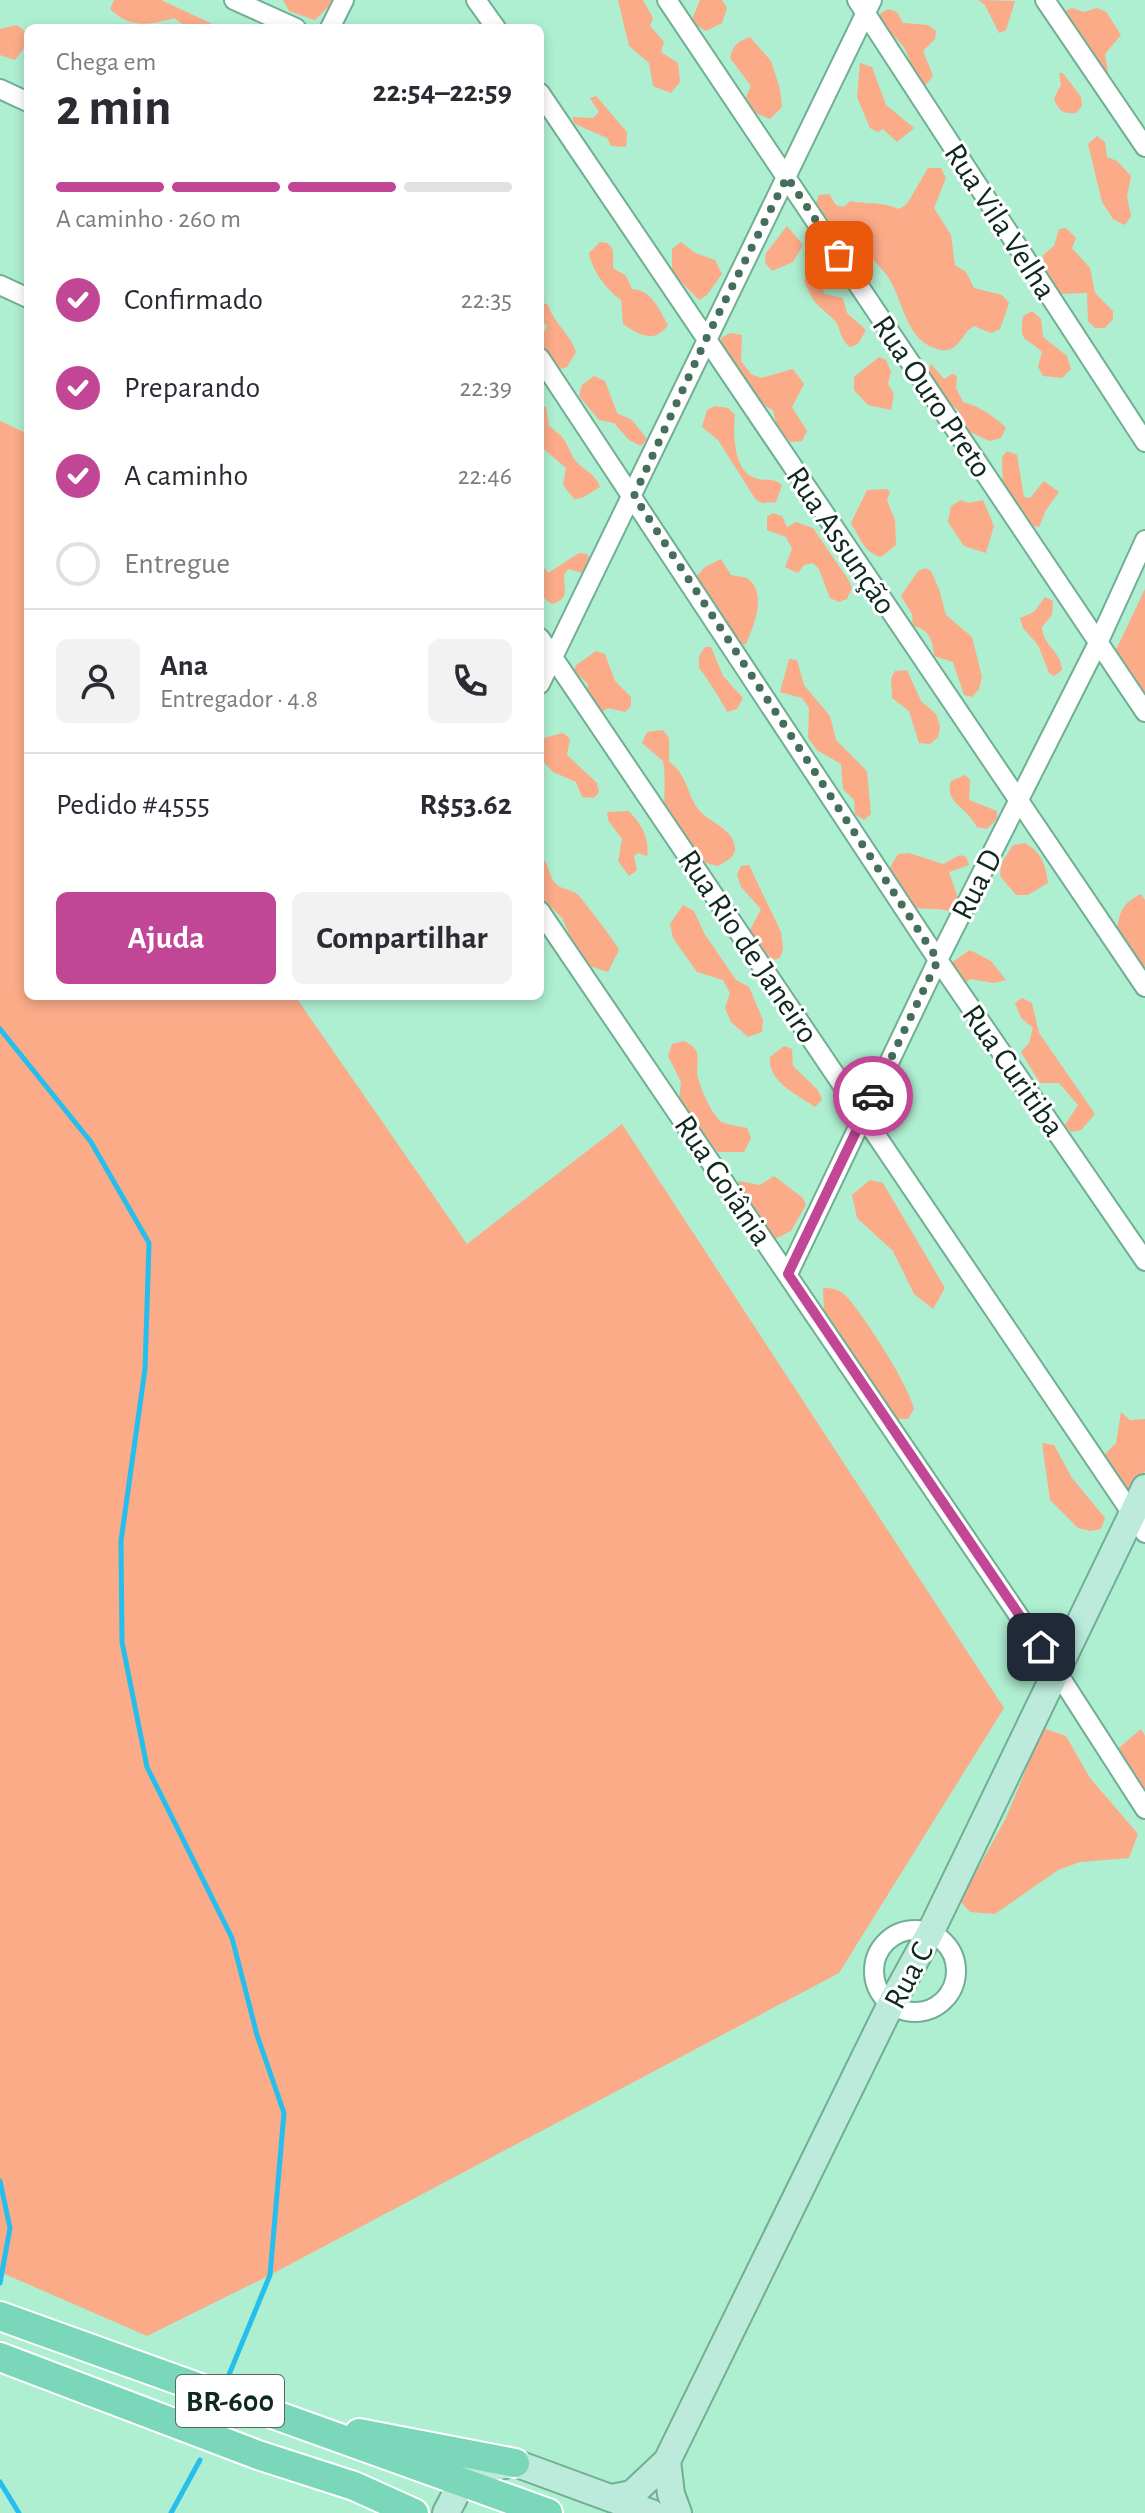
<!DOCTYPE html>
<html lang="pt">
<head>
<meta charset="utf-8">
<style>
	body { margin:0; font-family:"Alegreya Sans",sans-serif; background:#f2f2f3; color:#2b2b33; height:100vh; display:flex; flex-direction:column; font-size:30px; white-space:nowrap }
	* { box-sizing:border-box; margin:0 }
	p { font-size:26px; color:#7c7c81 }
	.icon { flex:none; width:44px; height:44px; fill:none; stroke:currentColor; stroke-width:2; stroke-linecap:round; stroke-linejoin:round }
	.map { position:relative; flex:1; overflow:hidden }
	.side { position:absolute; left:24px; top:24px; width:520px; height:976px; display:flex; flex-direction:column; background:#fff; border-radius:12px; box-shadow:0 4px 12px #0003 }
	.side>* { flex:none }
	.pin { position:absolute; display:grid; place-items:center; width:68px; height:68px; color:#fff; margin:-34px; border-radius:16px; box-shadow:0 4px 12px #0006 }
	.courier { position:absolute; display:grid; place-items:center; width:80px; height:80px; margin:-40px; border:6px solid #c24696; border-radius:50%; background:#fff; color:#222; box-shadow:0 2px 10px #0007 }
	.headline em { font-style:normal; font-weight:700 }
	.headline div { display:flex; flex-direction:column-reverse }
	.headline { display:flex; align-items:center; justify-content:space-between; height:136px; padding:0 32px }
	h1 { font-size:52px; font-weight:700; line-height:60px }
	.bar { display:grid; grid-template-columns:repeat(4,1fr); gap:12px 8px; align-content:center; height:96px; padding:0 32px }
	.bar i { height:10px; border-radius:6px; background:#e1e1e2 }
	.bar .on { background:#c24696 }
	.bar p { grid-column:span 4 }
	.line { display:flex; align-items:center; gap:20px; padding:0 32px; border-top:2px solid #e1e1e2 }
	.line div { flex:1 }
	.round { display:grid; place-items:center; flex:none; width:84px; height:84px; border-radius:12px; background:#f2f2f3 }
	ol { padding:0 32px; list-style:none }
	li { display:flex; align-items:center; gap:24px; height:88px }
	li p { margin-inline-start:auto }
	li .icon { padding:8px; border-radius:50%; background:#c24696; color:#fff; stroke-width:4 }
	li:last-child { color:#7c7c81 }
	li i { width:44px; height:44px; border:4px solid #e1e1e2; border-radius:50% }
	.action { display:flex; gap:16px; margin-top:auto; padding:16px 32px }
	.action a { flex:1; height:92px; border-radius:12px; background:#c24696; color:#fff; font-size:32px; font-weight:700; line-height:92px; text-align:center }
	.action a+a { background:#f2f2f3; color:#2b2b33 }
	.map>svg:first-child { display:block }
</style>
</head>
<body>
<div class="map">
<svg width="1145" height="2513" viewBox="0 0 1145 2513">
	<rect width="100%" height="100%" fill="#aeeed1"/>
	<path fill="#fbab88" d="M114,0H161L221,28H188L174,18C149,25 131,29 110,9Z
		M283,0H335L315,20L289,11Z
		M618,0H643L653,18L650,26L664,42L661,52L678,63L680,82L671,93L653,86L649,63L629,46Z
		M700,0H722L727,8L722,23L706,31L691,22Z
		M978,0L1015,1L1006,30L999,33L985,5Z
		M1072,8L1084,12L1097,8L1106,12L1121,35L1105,54L1109,79L1063,19L1065,11Z
		M888,9L897,12L903,23L928,25L936,31L935,39L923,51L933,76L923,88L911,75C911,52 901,38 881,29L880,14Z
		M17,25L26,32L28,43L15,60L0,55V29Z
		M750,37L771,61L780,89L782,107L770,119L753,112L746,97L751,86L730,58C732,46 738,41 750,37Z
		M860,63L872,67L886,105L914,128L897,142L883,129L878,132L870,128L857,97Z
		M1059,73H1063L1081,97L1082,106L1076,113C1063,114 1058,111 1054,98L1061,85Z
		M596,96L627,132L626,147L611,146L607,138L575,124L572,117L593,118L599,112L590,98Z
		M1097,136L1105,142L1107,157L1117,161L1131,176L1127,197L1131,216L1125,225L1113,219L1102,202L1088,144Z
		M928,168H941L946,178L934,208L951,235L955,265L966,272L974,288L1002,295L1009,303L1000,329L991,333L974,326C962,332 959,353 941,350C905,343 904,300 888,277C867,247 834,234 816,203L819,195L829,194L836,205L843,207L851,201C869,205 881,201 899,209L907,204Z
		M787,226L803,245L793,262L772,271L765,263L766,253Z
		M1066,228L1076,238L1072,248L1090,268L1095,293L1113,311V319L1105,328H1095L1088,321L1087,293L1057,294L1045,275L1043,255L1054,246L1059,229Z
		M600,242L608,243L613,250V268L626,276L632,289C652,290 658,308 668,325C655,344 639,335 623,324L621,300C607,290 592,271 589,253Z
		M681,242L695,253L715,260L722,274L707,295L699,300L672,273V249Z
		M807,275L821,284L825,294L843,298L847,313L866,330L858,344L850,347C839,339 841,328 835,321C817,303 815,307 804,281Z
		M540,301L548,305C554,324 570,333 576,352L567,367L560,369L545,359L540,342L547,326L540,320Z
		M1032,311L1041,319L1043,337L1067,356L1071,369L1062,378L1043,376L1038,367L1042,352C1026,336 1019,345 1023,316Z
		M730,333L742,335L741,361L751,374L761,378L793,369L804,384L792,407L807,431L802,441L791,442L778,432L773,410C741,395 756,392 741,374C726,357 721,366 721,338Z
		M879,357L886,360L891,372L888,384L894,394L891,410L868,405L854,390V377Z
		M931,364L944,379L952,374L957,376L956,388L963,402C980,407 993,415 1006,428L1001,438L989,441L964,429L956,421L959,411L944,398L927,373Z
		M594,376L605,381L617,413L632,420L647,439L641,446L629,440L614,423L599,420L579,396L582,385Z
		M540,405L546,407L549,426C566,439 564,439 573,457C581,470 595,472 600,487L582,498L574,499L563,485L566,468L540,446Z
		M715,406L728,408L735,415C733,434 733,474 758,479C768,481 772,477 782,485L776,502L763,503L756,500L718,440L702,427L707,410Z
		M0,421L28,434V996H295L467,1244L622,1124L1004,1708L839,1973L270,2275L147,2336L0,2272Z
		M1007,451L1017,455L1024,497L1030,498L1044,481L1059,492L1046,510L1039,527L1028,525L1003,488L1002,457Z
		M887,489L890,492L887,501L895,520L896,545L881,557C863,552 860,537 851,523L867,490Z
		M961,500L968,503L983,500L994,526L986,553L964,546L948,522L951,506Z
		M773,513L782,516L787,527L796,522L813,528L848,579L852,588L847,599L839,602L830,598L819,569L813,563L804,565L798,573L785,567L792,549L786,537L767,530V517Z
		M579,553L587,554L591,560L583,573L568,569L564,575C564,590 570,598 552,604C536,596 540,578 540,562L548,573Z
		M721,559L731,575L747,578C768,594 754,624 746,644L737,645L694,579L705,567Z
		M926,568L931,571L939,589L946,615L972,637L982,677L979,689L972,697L964,695L953,662L934,656C933,641 929,629 913,626L912,614L901,596L918,571Z
		M1145,589V702L1113,656Z
		M1045,597L1053,601L1052,615L1042,627C1043,646 1061,651 1062,670L1054,676L1049,673L1038,645L1023,628L1020,618L1034,612Z
		M705,647H711L723,676L743,698L737,709L727,712C725,706 702,670 699,668V656Z
		M596,651L605,654L615,681L631,697V706L625,712L608,708L599,714L586,698L588,684L575,672V666Z
		M789,659L797,660L804,685L830,716L836,740L867,771L871,814L864,820L855,814L854,800L843,789L841,764L817,750L808,738L809,708L802,698L780,692Z
		M907,670L921,701L936,714L940,726L938,737L930,744L919,743L909,711L892,698L891,678L895,671Z
		M663,730L669,738V762C687,774 686,792 698,809C708,822 735,829 735,849C735,858 724,862 718,866C694,862 673,841 666,817C662,800 667,779 663,761L642,743L647,732Z
		M563,733L570,739L567,755L597,783L599,792L594,798L582,797L576,782L553,772L540,758V739Z
		M965,775L970,780L969,800L997,811V819L987,829L977,827C966,806 944,803 951,781Z
		M628,811C641,822 650,839 647,856L638,853L634,856L637,870L629,876L618,861L622,839L608,820L607,812Z
		M1025,843C1041,852 1046,865 1048,883L1028,895H1016L1000,876L1001,864L1013,845Z
		M909,853L943,864L960,855L966,857L969,865L949,872L960,904L948,911C934,907 923,911 909,906L889,869L898,854Z
		M542,857C550,866 548,876 556,884C562,890 572,889 578,895C584,901 616,943 619,950L608,972L583,964L562,918L540,896Z
		M749,865L781,932L783,949L780,958L773,960L755,942L750,930L761,909L741,887L737,875L741,866Z
		M1141,894L1145,900V966L1135,962L1117,933C1118,914 1123,902 1141,894Z
		M683,905L694,911L704,933L736,980L749,987L763,1020L762,1032L748,1037L731,1022L725,1008L730,993L723,980L697,972L673,938L670,924Z
		M970,950L991,961L1006,980L994,983L970,979L961,988L951,963Z
		M1022,998L1032,1003L1039,1033L1095,1114L1081,1130L1071,1132L1065,1125L1078,1105L1059,1083H1040L1021,1052L1029,1043L1033,1028L1021,1018L1015,1003Z
		M684,1041C702,1050 697,1056 697,1072C697,1082 713,1118 722,1122C729,1125 739,1126 747,1128L751,1138L744,1152H718L679,1104L681,1082L668,1056L672,1044Z
		M784,1046L792,1049L793,1066L818,1090L822,1100L815,1107C798,1095 767,1082 770,1057Z
		M774,1176L803,1198L806,1205L791,1231L775,1239C761,1227 761,1211 744,1201L738,1181L760,1185Z
		M870,1180L883,1183L945,1288L933,1309L914,1294L893,1251L857,1218L852,1195Z
		M823,1288C832,1288 839,1289 846,1296C863,1314 910,1387 914,1409L908,1419H895L885,1413L862,1366L824,1312Z
		M1121,1412L1130,1420L1145,1419V1471L1137,1487L1125,1491L1098,1453L1104,1455L1116,1443Z
		M1042,1443L1054,1445L1072,1478L1105,1518L1101,1529L1090,1531L1078,1528L1050,1500Z
		M1043,1728L1066,1736L1090,1778L1138,1834L1129,1858L1080,1862L1058,1870L995,1914L970,1912L960,1901L1006,1818Z
		M1141,1729L1145,1736V1797L1113,1753Z"/>
	<g fill="none" stroke-linecap="round" stroke-linejoin="round">
		<path stroke="#26beec" stroke-width="5" d="M0,1029L91,1142L149,1243L145,1369L121,1541L122,1642L147,1767L232,1938L257,2035L284,2113L270,2275L228,2377
			M0,2181L10,2228L0,2283
			M0,2482L19,2513
			M171,2513L200,2460"/>
		<defs>
			<path id="street" d="M234,0L296,28
				M476,0L496,28
				M667,0L1145,712
				M857,0L1145,442
				M1045,0L1145,147
				M330,28L344,0
				M0,89L28,102
				M540,93L1145,987
				M0,285L28,298
				M540,358L938,960L1145,1261
				M540,638L1145,1533
				M540,684L872,0
				M540,911L1057,1672L1145,1809
				M788,1274L938,960L1098,643L1145,540
				M874 1971a41 41 0 1 1 82 0a41 41 0 1 1-82 0Z"/>
			<path id="secondary" d="M667,2461L671,2494L678,2513
				M611,2498L632,2494L667,2461L891,2004L930,1933L1145,1488
				M446,2513L461,2484L478,2470L515,2463L651,2513"/>
			<path id="primary" d="M0,2316L548,2513
				M0,2357L258,2455L354,2486L414,2513
				M359,2433L515,2463"/>
		</defs>
		<use href="#street" stroke="#70af93" stroke-width="22"/>
		<use href="#secondary" stroke="#70af93" stroke-width="30"/>
		<use href="#primary" stroke="#fff" stroke-width="32"/>
		<use href="#street" stroke="#fff" stroke-width="18"/>
		<use href="#secondary" stroke="#bcebdc" stroke-width="26"/>
		<use href="#primary" stroke="#7ad7b9" stroke-width="28"/>
	</g>
	<g fill="none" stroke-linecap="round" stroke-linejoin="round">
		<path stroke="#466e5d" stroke-width="8" stroke-dasharray="0 14.4" d="M839,255L787,177L707,337L634,496L938,960L873,1096"/>
		<path stroke="#c24696" stroke-width="10" d="M873,1096L788,1274L1041,1647"/>
	</g>
	<g text-anchor="middle" stroke-width="6" stroke-linejoin="round" paint-order="stroke">
		<rect fill="#fff" stroke="#566962" stroke-width="2" x="176" y="2375" width="108" height="52" rx="6"/>
		<g font-size="30" font-weight="bold" fill="#0e291e">
			<text x="230" y="2411">BR-600</text>
		</g>
		<g font-size="32" fill="#0e291e" stroke="#fff">
			<text transform="translate(1001 221) rotate(57)" y="11">Rua Vila Velha</text>
			<text transform="translate(933 396) rotate(56)" y="11">Rua Ouro Preto</text>
			<text transform="translate(842 540) rotate(56)" y="11">Rua Assunção</text>
			<text transform="translate(976 884) rotate(-63)" y="11">Rua D</text>
			<text transform="translate(749 946) rotate(56)" y="11">Rua Rio de Janeiro</text>
			<text transform="translate(1014 1070) rotate(55)" y="11">Rua Curitiba</text>
			<text transform="translate(724 1180) rotate(56)" y="11">Rua Goiânia</text>
			<text transform="translate(908 1975) rotate(-62)" y="11">Rua C</text>
		</g>
	</g>
</svg>
<div class="pin" style="left:839px;top:255px;background:#ea580c"><svg class="icon" aria-label="bag" viewBox="0 0 24 24"><path d="M5 8h14l-1 12H6zM9 8a3 3 0 0 1 6 0"/></svg></div>
<div class="pin" style="left:1041px;top:1647px;background:#1f2937"><svg class="icon" aria-label="home" viewBox="0 0 24 24"><path d="M3 11l9-7 9 7M6 9v11h12V9"/></svg></div>
<div class="courier" style="left:873px;top:1096px"><svg class="icon" aria-label="car" viewBox="0 0 24 24"><path d="M5 17H2v-5l4-1 3-4h7l3 4 3 1v5h-3M9 17h6M6 11h13"/><circle cx="7" cy="17" r="2"/><circle cx="17" cy="17" r="2"/></svg></div>
<section class="side">
<div class="headline"><div><h1>2 min</h1><p>Chega em</p></div><em>22:54–22:59</em></div>
<div class="bar"><i class="on"></i><i class="on"></i><i class="on"></i><i></i><p>A caminho · 260 m</p></div>
<ol>
<li><svg class="icon" aria-label="check" viewBox="0 0 24 24"><path d="M5 12l5 5 9-10"/></svg>Confirmado<p>22:35</p></li>
<li><svg class="icon" aria-label="check" viewBox="0 0 24 24"><path d="M5 12l5 5 9-10"/></svg>Preparando<p>22:39</p></li>
<li><svg class="icon" aria-label="check" viewBox="0 0 24 24"><path d="M5 12l5 5 9-10"/></svg>A caminho<p>22:46</p></li>
<li><i></i>Entregue</li>
</ol>
<div class="line" style="height:144px"><a class="round"><svg class="icon" aria-label="person" viewBox="0 0 24 24"><circle cx="12" cy="8" r="4"/><path d="M4 21q1-7 8-7t8 7"/></svg></a><div><b>Ana</b><p>Entregador · 4.8</p></div><a class="round"><svg class="icon" aria-label="phone" viewBox="0 0 24 24"><path d="M5 4h4l2 5-3 2q2 4 5 5l2-3 5 2v4C11 20 4 13 5 4z"/></svg></a></div>
<div class="line" style="height:104px"><div>Pedido #4555</div><b>R$53.62</b></div>
<div class="action"><a>Ajuda</a><a>Compartilhar</a></div>
</section>
</div>
</body>
</html>
